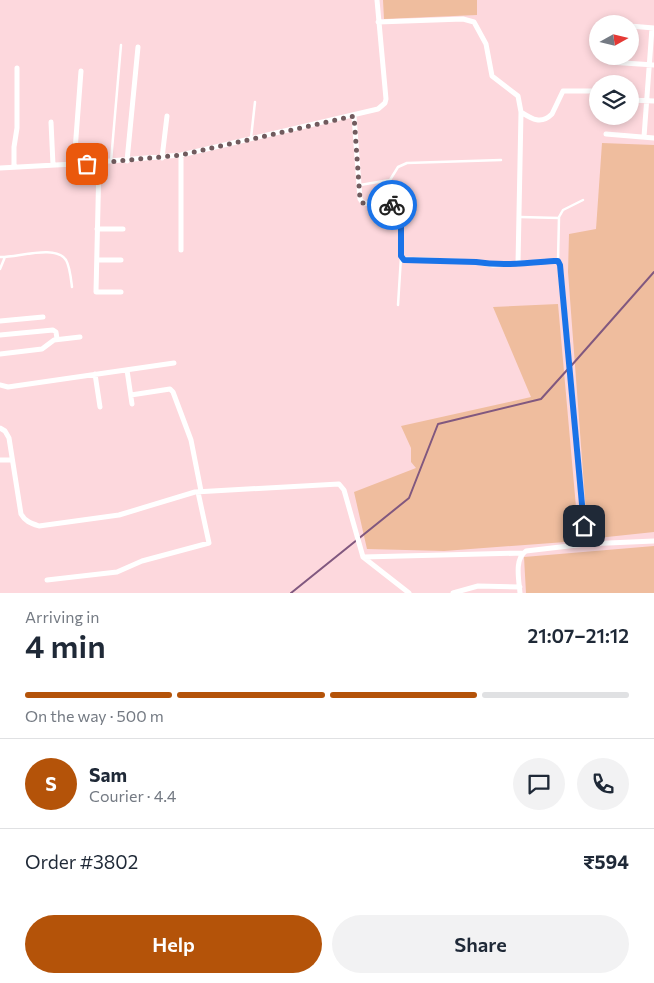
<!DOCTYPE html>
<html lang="en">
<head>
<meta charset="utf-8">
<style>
	body { margin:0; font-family:Commissioner,sans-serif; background:#f2f2f3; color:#1f2937; height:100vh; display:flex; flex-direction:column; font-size:19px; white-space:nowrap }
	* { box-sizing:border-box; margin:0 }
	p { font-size:16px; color:#747a83 }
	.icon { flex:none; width:28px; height:28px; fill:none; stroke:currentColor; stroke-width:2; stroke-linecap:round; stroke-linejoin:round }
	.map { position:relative; height:593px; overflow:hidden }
	.details { display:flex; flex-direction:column; background:#fff; flex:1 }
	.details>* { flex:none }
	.needle { width:32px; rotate:82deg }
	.tools { position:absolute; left:589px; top:15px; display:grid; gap:10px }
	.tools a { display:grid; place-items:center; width:50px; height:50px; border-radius:50%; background:#fff; box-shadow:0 2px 8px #0003; font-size:25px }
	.pin { position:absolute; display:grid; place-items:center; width:42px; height:42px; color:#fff; margin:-21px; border-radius:10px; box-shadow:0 2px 8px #0006 }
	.courier { position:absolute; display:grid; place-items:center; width:50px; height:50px; margin:-25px; border:4px solid #1a73e8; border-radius:50%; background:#fff; color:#222; box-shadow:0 1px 6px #0007 }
	.summary em { font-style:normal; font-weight:600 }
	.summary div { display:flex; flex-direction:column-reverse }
	.summary { display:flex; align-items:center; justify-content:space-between; height:85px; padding:0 25px }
	h1 { font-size:32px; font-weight:600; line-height:38px }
	.bar { display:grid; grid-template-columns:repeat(4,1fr); gap:8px 5px; align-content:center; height:60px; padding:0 25px }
	.bar i { height:6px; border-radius:4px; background:#e0e1e3 }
	.bar .selected { background:#b45309 }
	.bar p { grid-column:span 4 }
	.line { display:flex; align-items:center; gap:12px; padding:0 25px; border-top:1px solid #e0e1e3 }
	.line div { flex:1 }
	.round { display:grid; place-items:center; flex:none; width:52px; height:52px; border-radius:26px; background:#f2f2f3 }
	.primary-button { display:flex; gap:10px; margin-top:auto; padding:10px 25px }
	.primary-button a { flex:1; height:58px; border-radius:30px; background:#b45309; color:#fff; font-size:20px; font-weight:600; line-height:58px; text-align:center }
	.primary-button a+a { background:#f2f2f3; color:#1f2937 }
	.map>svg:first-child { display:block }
</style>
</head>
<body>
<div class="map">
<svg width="654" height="593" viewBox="0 0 654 593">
	<rect width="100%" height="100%" fill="#fdd8dd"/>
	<path fill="#efbd9e" d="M383,0H477V15L384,19Z
		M602,143L654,145V532L588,539L568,272L569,234L596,229Z
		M558,304L579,541L444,551L367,549L354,492L416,468L411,462V448L401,426L531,397L493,307Z
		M654,546V593H526L524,557Z"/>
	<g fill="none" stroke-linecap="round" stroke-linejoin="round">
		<path stroke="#81587f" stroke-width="2" d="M571,366L654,272
			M291,593L409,498L438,424L541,399L568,369"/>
		<path stroke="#fff" stroke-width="2.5" d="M251,138L255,102
			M111,161L121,45
			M360,185L390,180L398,167L407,163L501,160
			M520,217L559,218
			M0,257C16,258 56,244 66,260C70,267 71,279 72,287
			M558,261L559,217L563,210L583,200
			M0,269L5,257
			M398,305L401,257"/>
		<path stroke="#fff" stroke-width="5" d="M378,22L463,19L474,22L486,44L492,76L518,96L521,112L518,264
			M630,26L654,28
			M609,62L654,65
			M630,100L654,101
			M521,112C532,119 541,125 552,114L563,91H598
			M354,116L360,199L363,203L397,206L401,214V256L403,259L476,262L493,265L554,261H558L560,265L586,544
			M51,122L53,165
			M606,134L654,138
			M644,137L652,28
			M162,158L167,116
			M127,161L138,47
			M99,163L96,292H121
			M74,164L81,71
			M14,167V147L17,128V68
			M0,168L74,164L181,155L378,109L385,103L386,99L377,0
			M97,229H123
			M181,250V155
			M97,260H121
			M0,321L43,317
			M0,335L53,330L56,332L57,339
			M0,354L42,349L54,340L80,337
			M127,370L132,404
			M95,374L100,407
			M0,385L8,387L174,363
			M131,395L170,389L173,392L191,440L201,491
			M0,428L5,431L9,438L21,514C25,521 30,523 39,526L119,515L195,492L339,484L344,490L363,557L409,593
			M0,460H12
			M363,557L523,553
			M47,580L117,572L142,561L209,543L198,492
			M453,593L478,586L520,587
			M520,593C519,580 514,559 526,551L586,544L654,541"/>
	</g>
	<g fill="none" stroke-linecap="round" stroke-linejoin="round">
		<path stroke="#715b5e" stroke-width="5" stroke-dasharray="0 9" d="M87,164L181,155L354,116L360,199L363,203L392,205"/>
		<path stroke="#1a73e8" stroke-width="6" d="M392,205L399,207L401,214V256L404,260L476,262C502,266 528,263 554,261H558L560,265L584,526"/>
	</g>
</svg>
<div class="tools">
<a><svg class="needle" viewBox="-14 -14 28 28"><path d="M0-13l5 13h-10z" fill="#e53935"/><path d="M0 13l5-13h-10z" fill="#747a83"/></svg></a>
<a><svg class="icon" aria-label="layers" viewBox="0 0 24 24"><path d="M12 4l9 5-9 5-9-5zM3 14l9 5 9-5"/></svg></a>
</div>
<div class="pin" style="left:87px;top:164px;background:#ea580c"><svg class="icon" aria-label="bag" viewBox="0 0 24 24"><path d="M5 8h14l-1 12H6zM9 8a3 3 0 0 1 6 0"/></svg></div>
<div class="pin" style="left:584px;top:526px;background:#1f2937"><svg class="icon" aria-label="home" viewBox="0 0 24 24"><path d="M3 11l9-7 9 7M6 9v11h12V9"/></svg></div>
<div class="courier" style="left:392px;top:205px"><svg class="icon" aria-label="bike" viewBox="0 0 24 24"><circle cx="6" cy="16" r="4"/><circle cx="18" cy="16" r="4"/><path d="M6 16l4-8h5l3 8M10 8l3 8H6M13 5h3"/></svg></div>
</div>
<section class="details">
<div class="summary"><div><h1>4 min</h1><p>Arriving in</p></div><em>21:07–21:12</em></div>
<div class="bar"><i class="selected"></i><i class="selected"></i><i class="selected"></i><i></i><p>On the way · 500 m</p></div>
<div class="line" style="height:90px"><b class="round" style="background:#b45309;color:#fff">S</b><div><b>Sam</b><p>Courier · 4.4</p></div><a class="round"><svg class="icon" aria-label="chat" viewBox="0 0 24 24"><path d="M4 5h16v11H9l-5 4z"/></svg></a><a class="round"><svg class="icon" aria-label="phone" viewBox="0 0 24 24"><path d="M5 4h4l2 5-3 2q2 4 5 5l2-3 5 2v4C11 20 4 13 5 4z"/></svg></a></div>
<div class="line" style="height:65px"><div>Order #3802</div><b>₹594</b></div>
<div class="primary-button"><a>Help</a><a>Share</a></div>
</section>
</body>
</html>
